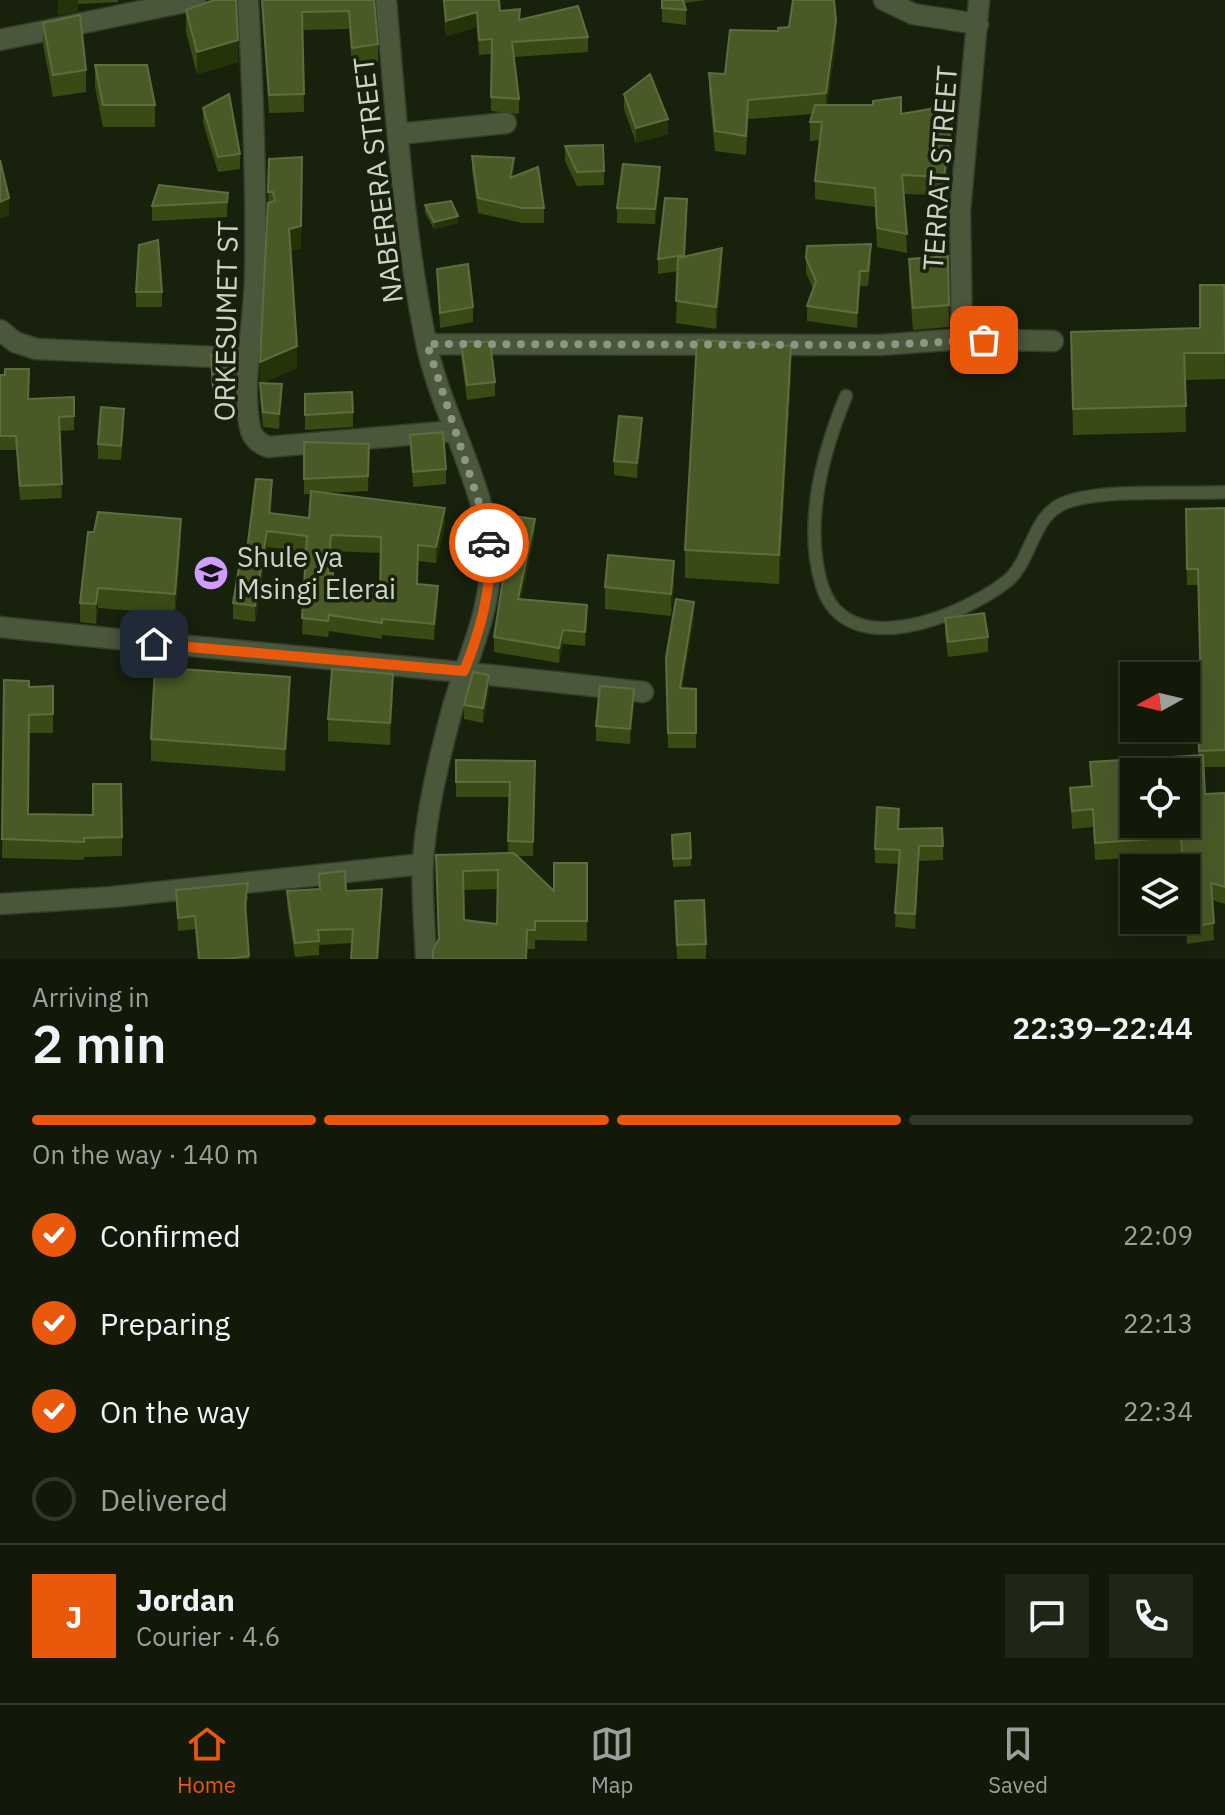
<!DOCTYPE html>
<html lang="en">
<head>
<meta charset="utf-8">
<style>
	body { margin:0; font-family:"IBM Plex Sans",sans-serif; background:#1f2617; color:#f1f3f6; height:100vh; display:flex; flex-direction:column; font-size:30px; white-space:nowrap }
	* { box-sizing:border-box; margin:0 }
	p { font-size:26px; color:#9ca09c }
	.icon { flex:none; width:44px; height:44px; fill:none; stroke:currentColor; stroke-width:2; stroke-linecap:round; stroke-linejoin:round }
	.map { position:relative; height:959px; overflow:hidden }
	.drawer { display:flex; flex-direction:column; background:#121909; flex:1 }
	.drawer>* { flex:none }
	.needle { width:52px; rotate:262deg }
	.tools { position:absolute; left:1120px; top:662px; display:grid; gap:16px }
	.tools a { display:grid; place-items:center; width:80px; height:80px; border-radius:0px; background:#121909; box-shadow:0 4px 20px #0003,0 0 0 2px #31382a; font-size:40px }
	.pin { position:absolute; display:grid; place-items:center; width:68px; height:68px; color:#fff; margin:-34px; border-radius:16px; box-shadow:0 4px 12px #0006 }
	.courier { position:absolute; display:grid; place-items:center; width:80px; height:80px; margin:-40px; border:6px solid #ea580c; border-radius:50%; background:#fff; color:#222; box-shadow:0 2px 10px #0007 }
	.head em { font-style:normal; font-weight:600 }
	.head div { display:flex; flex-direction:column-reverse }
	.head { display:flex; align-items:center; justify-content:space-between; height:136px; padding:0 32px }
	h1 { font-size:52px; font-weight:600; line-height:60px }
	.bar { display:grid; grid-template-columns:repeat(4,1fr); gap:12px 8px; align-content:center; height:96px; padding:0 32px }
	.bar i { height:10px; border-radius:6px; background:#31382a }
	.bar .current { background:#ea580c }
	.bar p { grid-column:span 4 }
	.line { display:flex; align-items:center; gap:20px; padding:0 32px; border-top:2px solid #31382a }
	.line div { flex:1 }
	.round { display:grid; place-items:center; flex:none; width:84px; height:84px; border-radius:0px; background:#1f2617 }
	ol { padding:0 32px; list-style:none }
	li { display:flex; align-items:center; gap:24px; height:88px }
	li p { margin-inline-start:auto }
	li .icon { padding:8px; border-radius:50%; background:#ea580c; color:#fff; stroke-width:4 }
	li:last-child { color:#9ca09c }
	li i { width:44px; height:44px; border:4px solid #31382a; border-radius:50% }
	.tab-bar { display:flex; justify-content:space-around; align-items:center; height:112px; border-top:2px solid #31382a; background:#121909; font-size:22px; color:#9ca09c }
	.tab-bar a { display:grid; justify-items:center; gap:4px }
	.tab-bar .current { color:#ea580c }
	.map>svg:first-child { display:block }
</style>
</head>
<body>
<div class="map">
<svg width="1225" height="959" viewBox="0 0 1225 959">
	<rect width="100%" height="100%" fill="#18210c"/>
	<g fill="none" stroke-linecap="round" stroke-linejoin="round">
		<defs>
			<path id="lane" d="M846,396C822,454 803,524 822,586C847,664 962,616 1006,582C1033,561 1031,514 1067,502C1107,488 1181,495 1225,492"/>
			<path id="street" d="M248,0C253,93 257,186 255,280C254,320 240,395 251,431C254,440 260,444 268,447L454,431
				M386,0C396,114 403,230 426,342C441,415 489,489 490,562C491,615 464,664 451,714C438,762 426,813 423,862C421,894 425,927 426,959
				M884,0L913,14L978,24
				M0,40L195,0
				M398,134L506,123
				M0,330L15,342L36,349L238,358
				M962,339L960,211L979,0
				M427,344L880,345L962,339L1053,341
				M0,627C214,650 429,666 643,692
				M0,904L112,897L422,864"/>
		</defs>
		<use href="#lane" stroke="#353e2a" stroke-width="15"/>
		<use href="#street" stroke="#353e2a" stroke-width="23"/>
		<use href="#lane" stroke="#4a573a" stroke-width="12"/>
		<use href="#street" stroke="#4a573a" stroke-width="20"/>
	</g>
	<path fill="#394b14" fill-rule="evenodd" d="M58,0H118V2L78,4V11L58,15Z
		M261,0H374L378,44V62L352,66L349,29L303,30L304,112L269,113Z
		M443,0H499L500,11L520,20L588,37V52L514,57L519,99V114L491,111V54L479,55L477,27L446,36Z
		M662,0H705L684,3L686,10V25L662,22Z
		M186,10L238,62L197,74L186,32Z
		M43,23L86,70V92L53,97L43,45Z
		M836,41L827,105L901,114L953,123L944,195L904,194L907,253L877,247L875,207L815,199V181L820,140L810,141V122L812,114L748,119L746,155L715,151L709,93V73L725,74Z
		M95,65L155,105V127H103L95,87Z
		M624,94L668,134L636,143L624,109Z
		M203,108L240,154V169L218,172L203,123Z
		M565,146L604,171V185L577,186L565,161Z
		M472,156L514,173L513,177L544,208V223H522L478,213L472,171Z
		M269,159L301,248L290,251L297,368L262,383L282,398L279,429L263,427L260,398V362L268,203Z
		M660,182L655,224L617,223V208Z
		M228,193L227,217L152,221V206Z
		M425,205L458,223L434,229L425,213Z
		M687,214L685,256L722,269L716,329L676,323L678,271L658,274V259Z
		M948,256L949,327L913,330L909,281V259Z
		M806,258L871,259L868,286H860L857,328L807,321V306L813,289L806,273Z
		M437,269L473,307V322L440,328Z
		M1224,285L1225,379L1185,380L1186,432L1073,435L1071,332L1200,328Z
		M136,292H162V307H136Z
		M461,342L495,382V396L467,400L461,357Z
		M791,374L779,584L685,578V550Z
		M0,375L29,399L74,397V430L59,431L62,498L20,500L16,450H0Z
		M305,394L353,412V427L305,430Z
		M124,424L121,460L98,459V444Z
		M642,433L637,478L614,475V461Z
		M410,435L446,469V484L413,487Z
		M304,442L369,444L368,491L324,493L445,524L436,563L418,561L417,584L438,602L434,640L382,635V639L329,631L328,637L302,634L306,552L267,547L255,622L233,619V603L247,550L272,496L271,513L309,518L311,494H304ZM331,551L381,553L380,594L333,587L329,573Z
		M1225,508V767H1204L1205,794L1225,793V904L1212,900L1214,940L1187,944L1186,920V868H1182L1181,855L1095,860L1093,827L1072,829L1070,788L1091,786L1090,762L1198,755L1197,699H1201L1198,585H1187L1186,509Z
		M94,532L181,539L175,614L98,608L96,624L80,622V603Z
		M535,534L521,599L587,619L585,646L563,644L559,663L494,652V637Z
		M674,583L671,616L605,609V587Z
		M694,617L682,688L696,689V748H668L666,658Z
		M945,618L988,637V652L948,657L945,633Z
		M4,680L29,687L53,686V733H29L28,814L93,815L122,837V856L84,857V860L2,858Z
		M489,690L483,723L464,719V705Z
		M393,696L390,745L328,741V719Z
		M290,699L285,771L151,761V739Z
		M634,704L630,744L596,741V726Z
		M456,760L535,776L533,856H517L554,891L587,863V941L535,940V949H527V959H433L438,941L436,855L508,853L509,797H456ZM498,889L497,924L464,920L463,890Z
		M898,829L943,846V860L919,861L915,929L895,927L898,864L875,863V849Z
		M690,833L691,866L673,867L672,835Z
		M319,874L346,891L382,903L378,959H351L352,943L319,945V955L295,957L287,905V891L319,889Z
		M176,890L248,896L246,911L249,959H198L195,929L178,931Z
		M675,901L706,944V959H677Z"/>
	<path fill="#253408" d="M58,0H78V11L58,15Z
		M477,12V27L446,36V21Z
		M836,21V41L826,113V93Z
		M238,40V62L197,74V52Z
		M953,105V123L944,195V177Z
		M668,119V134L636,143V128Z
		M514,158V173L510,193V178Z
		M660,167V182L655,224V209Z
		M302,179L301,248L289,251V229Z
		M9,198V215L0,219V202Z
		M458,216V223L434,229V222Z
		M722,248V269L716,329V307Z
		M860,271V286L857,328V313Z
		M297,346V368L260,384V362Z
		M791,346V374L779,584V555Z
		M235,370L234,395L213,404V389Z
		M282,384V398L279,429V414Z
		M642,418V433L637,478V463Z
		M272,480V496L269,529V513Z
		M445,508V524L436,563V547Z
		M181,519V539L175,614V594Z
		M535,519V534L518,614V599Z
		M267,531V547L255,622V606Z
		M331,535V551L328,589V573Z
		M674,561V583L671,616V594Z
		M438,586V602L434,640V624Z
		M98,588V608L96,624V604Z
		M694,602V617L680,703V688Z
		M587,605V619L585,646V632Z
		M563,630V644L559,663V648Z
		M393,674V696L390,745V723Z
		M489,675V690L483,723V708Z
		M290,677V699L285,771V749Z
		M634,689V704L630,744V729Z
		M919,846V861L915,929V914Z
		M382,889L378,959H377Z"/>
	<path fill="#495a27" stroke="#5e6d40" stroke-width="2" fill-rule="evenodd" d="M214,0H236L238,40L197,52L186,10Z
		M262,0H374L378,44L352,48L349,11L302,12L304,94L269,95Z
		M444,0H499L500,11L520,9L519,20L578,6L588,37L512,42L519,99L491,97L492,39L479,40L477,12L446,21Z
		M662,0H683L686,10L662,8Z
		M793,0H834L836,21L826,93L748,100L746,136L715,131L709,73L725,74L730,30L778,31V28L789,27Z
		M80,15L86,70L53,75L43,23Z
		M95,65H147L155,105H103Z
		M650,74L668,119L636,128L624,94Z
		M229,94L240,154L218,157L203,108Z
		M901,97V114L953,105L944,177L902,175L907,234L877,228L875,188L815,181L822,122H810L815,105H873V101Z
		M603,145L604,171L577,172L565,146Z
		M472,156L514,158L510,178L538,167L544,208H522L478,198Z
		M302,157L301,226L289,229L297,346L260,362L268,203L275,201L273,192H268L269,159Z
		M0,160L9,198L0,202Z
		M623,164L660,167L655,209L617,208Z
		M159,185L228,193L227,202L152,206Z
		M665,198L687,199L684,255L658,259Z
		M451,201L458,216L434,222L425,205Z
		M158,240L162,292H136L139,245Z
		M871,244L868,271H860L857,313L807,306L816,281L806,258L807,246Z
		M722,248L716,307L676,301L678,258Z
		M948,256L949,305L913,308L909,259Z
		M468,264L473,307L440,313L437,269Z
		M1200,285H1224L1225,353H1184L1186,406L1073,409L1071,332L1200,328Z
		M697,340L791,346L779,555L685,550Z
		M461,342H490L495,382L467,385Z
		M211,355L235,356L234,380L213,389Z
		M5,369H29L28,399L74,397V416L59,417L62,484L20,486L16,436H0V375H5Z
		M260,383L282,384L279,414L263,412Z
		M352,392L353,412L305,415V394Z
		M101,407L124,409L121,446L98,444Z
		M619,416L642,418L637,463L614,461Z
		M443,432L446,469L413,472L410,435Z
		M304,442L369,444L368,476L304,479Z
		M256,479L272,480L269,513L309,518L311,491L445,508L436,547L418,545L417,584L438,586L434,624L382,619V623L329,615L328,621L302,618L307,536L267,531L255,606L233,603L242,550H247ZM331,535L381,537L380,594L332,587L333,573H328Z
		M1225,508V750L1199,751L1197,699L1201,698L1198,569H1187L1186,509Z
		M98,512L181,519L175,594L98,588L96,604L80,603L88,532H94Z
		M513,516L535,519L518,599L587,605L585,632L563,630L559,648L494,637Z
		M608,555L674,561L671,594L605,587Z
		M676,599L694,602L680,688L696,689V733H668L666,658Z
		M984,613L988,637L948,642L945,618Z
		M155,667L290,677L285,749L151,739Z
		M332,669L393,674L390,723L328,719Z
		M473,672L489,675L483,708L464,705Z
		M4,680L29,681V687L53,686V714L29,715L28,814L93,815V784H121L122,837L84,838V842L2,839Z
		M600,686L634,689L630,729L596,726Z
		M1203,755L1205,794L1225,793V887L1211,883L1214,923L1187,927L1186,868H1183L1181,837L1095,843L1093,809L1072,811L1070,788L1092,786L1090,762ZM1134,772H1186V824H1134Z
		M456,760L535,761L533,842L508,841L510,782H456Z
		M877,807L899,809L898,829L942,828L943,846H919L915,914L895,913L900,850L875,849Z
		M690,833L691,858L673,859L672,835Z
		M514,853L554,891V863H587V921H535V930H527L526,959H433V950L439,939L436,855ZM498,870L497,924L464,920L463,871Z
		M345,871L346,891L382,889L377,959H351L353,929L318,930L319,941L295,943L287,891L320,889L319,874Z
		M248,883L245,902L249,956L227,959H199L195,916L178,918L176,890Z
		M704,900L706,944L677,945L675,901Z"/>
	<g fill="none" stroke-linecap="round" stroke-linejoin="round">
		<path stroke="#8e9586" stroke-width="8" stroke-dasharray="0 14.4" d="M489,543L481,509L427,344L880,345L984,340"/>
		<path stroke="#ea580c" stroke-width="10" d="M154,644L464,671C480,632 493,586 489,543"/>
	</g>
	<defs>
		<symbol id="school-disc" viewBox="-11 -11 22 22"><circle r="9.5" fill="#d09dff" stroke="#18210c"/><path d="M0-5L7-2L0 1L-7-2ZM-4 1L0 2.5L4 1V4Q0 6-4 4Z" fill="#111"/></symbol>
	</defs>
	<g fill-rule="evenodd">
		<use href="#school-disc" x="191" y="553" width="40" height="40"/>
	</g>
	<g text-anchor="middle" stroke-width="7" stroke-linejoin="round" paint-order="stroke">
		<g font-size="28" fill="#ced4c7" stroke="#18210c">
			<text transform="translate(940 168) rotate(-86)" y="10">TERRAT STREET</text>
			<text transform="translate(378 180) rotate(-97)" y="10">NABERERA STREET</text>
			<text transform="translate(226 321) rotate(-89)" y="10">ORKESUMET ST</text>
		</g>
		<g font-size="28" fill="#ced4c7" stroke="#18210c" text-anchor="start">
			<text x="237" y="567">Shule ya<tspan x="237" dy="32">Msingi Elerai</tspan></text>
		</g>
	</g>
</svg>
<div class="tools">
<a><svg class="needle" viewBox="-14 -14 28 28"><path d="M0-13l5 13h-10z" fill="#e53935"/><path d="M0 13l5-13h-10z" fill="#9ca09c"/></svg></a>
<a><svg class="icon" aria-label="locate" viewBox="0 0 24 24"><circle cx="12" cy="12" r="6"/><path d="M12 2v4M12 18v4M2 12h4M18 12h4"/></svg></a>
<a><svg class="icon" aria-label="layers" viewBox="0 0 24 24"><path d="M12 4l9 5-9 5-9-5zM3 14l9 5 9-5"/></svg></a>
</div>
<div class="pin" style="left:984px;top:340px;background:#ea580c"><svg class="icon" aria-label="bag" viewBox="0 0 24 24"><path d="M5 8h14l-1 12H6zM9 8a3 3 0 0 1 6 0"/></svg></div>
<div class="pin" style="left:154px;top:644px;background:#1f2937"><svg class="icon" aria-label="home" viewBox="0 0 24 24"><path d="M3 11l9-7 9 7M6 9v11h12V9"/></svg></div>
<div class="courier" style="left:489px;top:543px"><svg class="icon" aria-label="car" viewBox="0 0 24 24"><path d="M5 17H2v-5l4-1 3-4h7l3 4 3 1v5h-3M9 17h6M6 11h13"/><circle cx="7" cy="17" r="2"/><circle cx="17" cy="17" r="2"/></svg></div>
</div>
<section class="drawer">
<div class="head"><div><h1>2 min</h1><p>Arriving in</p></div><em>22:39–22:44</em></div>
<div class="bar"><i class="current"></i><i class="current"></i><i class="current"></i><i></i><p>On the way · 140 m</p></div>
<ol>
<li><svg class="icon" aria-label="check" viewBox="0 0 24 24"><path d="M5 12l5 5 9-10"/></svg>Confirmed<p>22:09</p></li>
<li><svg class="icon" aria-label="check" viewBox="0 0 24 24"><path d="M5 12l5 5 9-10"/></svg>Preparing<p>22:13</p></li>
<li><svg class="icon" aria-label="check" viewBox="0 0 24 24"><path d="M5 12l5 5 9-10"/></svg>On the way<p>22:34</p></li>
<li><i></i>Delivered</li>
</ol>
<div class="line" style="height:144px"><b class="round" style="background:#ea580c;color:#fff">J</b><div><b>Jordan</b><p>Courier · 4.6</p></div><a class="round"><svg class="icon" aria-label="chat" viewBox="0 0 24 24"><path d="M4 5h16v11H9l-5 4z"/></svg></a><a class="round"><svg class="icon" aria-label="phone" viewBox="0 0 24 24"><path d="M5 4h4l2 5-3 2q2 4 5 5l2-3 5 2v4C11 20 4 13 5 4z"/></svg></a></div>
</section>
<nav class="tab-bar">
<a class="current"><svg class="icon" aria-label="home" viewBox="0 0 24 24"><path d="M3 11l9-7 9 7M6 9v11h12V9"/></svg>Home</a>
<a><svg class="icon" aria-label="map" viewBox="0 0 24 24"><path d="M3 6l6-2 6 2 6-2v14l-6 2-6-2-6 2zM9 4v14M15 6v14"/></svg>Map</a>
<a><svg class="icon" aria-label="saved" viewBox="0 0 24 24"><path d="M7 4h10v16l-5-4-5 4z"/></svg>Saved</a>
</nav>
</body>
</html>
